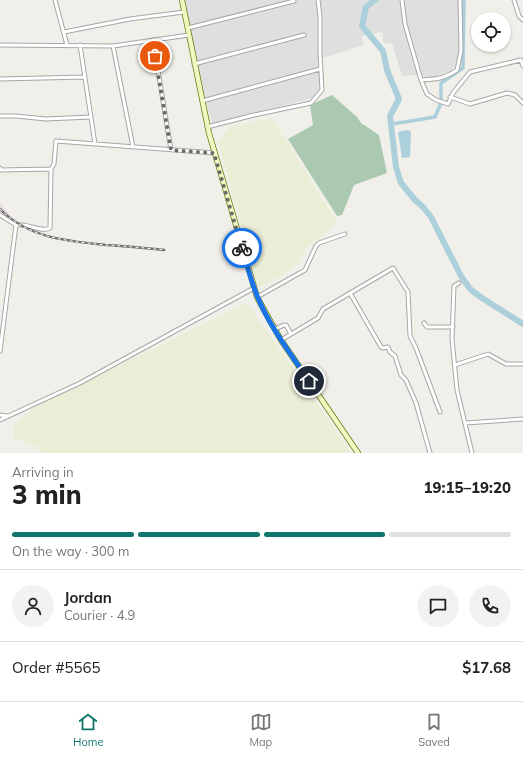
<!DOCTYPE html>
<html lang="en">
<head>
<meta charset="utf-8">
<style>
	body { margin:0; font-family:Mulish,sans-serif; background:#f2f2f2; color:#222; height:100vh; display:flex; flex-direction:column; font-size:15px; white-space:nowrap }
	* { box-sizing:border-box; margin:0 }
	p { font-size:13px; color:#767676 }
	.icon { flex:none; width:22px; height:22px; fill:none; stroke:currentColor; stroke-width:2; stroke-linecap:round; stroke-linejoin:round }
	.map { position:relative; height:453px; overflow:hidden }
	.drawer { display:flex; flex-direction:column; background:#fff; flex:1 }
	.drawer>* { flex:none }
	.fabs { position:absolute; left:471px; top:12px; display:grid; gap:8px }
	.fabs a { display:grid; place-items:center; width:40px; height:40px; border-radius:50%; background:#fff; box-shadow:0 1px 3px #0004; font-size:20px }
	.pin { position:absolute; display:grid; place-items:center; width:34px; height:34px; color:#fff; margin:-17px; border:2px solid #fff; border-radius:50%; box-shadow:0 1px 4px #0007 }
	.courier { position:absolute; display:grid; place-items:center; width:40px; height:40px; margin:-20px; border:3px solid #1a73e8; border-radius:50%; background:#fff; color:#222; box-shadow:0 1px 5px #0007 }
	.head em { font-style:normal; font-weight:800 }
	.head div { display:flex; flex-direction:column-reverse }
	.head { display:flex; align-items:center; justify-content:space-between; height:68px; padding:0 12px }
	h1 { font-size:26px; font-weight:800; line-height:30px }
	.bar { display:grid; grid-template-columns:repeat(4,1fr); gap:6px 4px; align-content:center; height:48px; padding:0 12px }
	.bar i { height:5px; border-radius:3px; background:#e0e0e0 }
	.bar .current { background:#0f766e }
	.bar p { grid-column:span 4 }
	.line { display:flex; align-items:center; gap:10px; padding:0 12px; border-top:1px solid #e0e0e0 }
	.line div { flex:1 }
	.round { display:grid; place-items:center; flex:none; width:42px; height:42px; border-radius:21px; background:#f2f2f2 }
	.dock { display:flex; justify-content:space-around; align-items:center; height:56px; border-top:1px solid #e0e0e0; background:#fff; font-size:11px; color:#767676 }
	.dock a { display:grid; justify-items:center; gap:2px }
	.dock .current { color:#0f766e }
	.map>svg:first-child { display:block }
</style>
</head>
<body>
<div class="map">
<svg width="523" height="453" viewBox="0 0 523 453">
	<rect width="100%" height="100%" fill="#f1efe9"/>
	<path fill="#dfdfdf" d="M185,0H459L460,51L456,64L451,72L430,77L417,75L402,76L392,43L384,44L382,32L362,36L364,45L317,60L320,84L319,92L313,98L212,124L197,67Z"/>
	<path fill="#eadbe6" d="M0,203L12,217H0Z"/>
	<path fill="#ebeed6" d="M272,118L337,222L306,248L300,262L284,275L258,287L218,142L229,128Z
		M246,303L282,352L351,453H42L36,446L13,438L14,425L34,407Z"/>
	<path fill="#abc9b1" d="M332,95L357,117L361,123L379,135L387,173L354,185L342,215L337,216L288,139L313,125L310,105Z"/>
	<path fill="#accfdc" d="M407,130L410,131L411,132L410,157L402,158L398,132Z"/>
	<g fill="none" stroke-linecap="round" stroke-linejoin="round">
		<path stroke="#accfdc" stroke-width="3.5" d="M392,124L435,117L441,103V83L463,68L464,0"/>
		<path stroke="#accfdc" stroke-width="6" d="M375,0L366,7L362,26L383,51L387,70L399,99L390,116L396,167L401,183L415,200L423,207L431,217L461,276L470,289L482,298L523,324"/>
		<defs>
			<path id="minor" d="M55,0L67,45
				M402,0L405,24L421,80L427,94L436,100L448,104L453,93L470,72L521,60L523,66
				M514,0L519,16L523,20
				M188,28L294,1
				M64,32L130,19L184,12
				M153,40L171,150
				M0,45L113,46L189,35
				M80,45L95,144
				M113,46L133,147
				M194,64L304,35
				M0,79L85,77
				M421,80C436,79 444,79 457,70L461,51L460,0
				M450,97L470,104L507,93L515,95L523,103
				M202,101L320,69
				M0,116H16L46,119L91,117
				M207,127L254,115L311,103L322,90L320,54V16L318,0
				M0,168V170L51,169L54,164L56,141L215,153
				M0,215L16,225
				M16,225C27,223 42,233 50,228L51,169
				M459,283L454,286L452,339L457,390L472,453
				M350,293L381,347L383,348L388,347L390,352L395,356L401,375L406,380L416,403L430,453
				M257,297L305,270L316,246L319,243L345,234
				M424,323L427,327H453
				M275,329L284,325H286L291,334
				M281,340L318,318L323,309L393,268L408,292L410,336L416,348L440,412
				M0,351L16,225
				M455,365L488,354L506,364H523
				M0,415L7,416
				M0,420L80,383L254,288
				M465,423L523,419"/>
			<path id="secondary" d="M182,0L209,133L257,297L268,317L281,340L358,453"/>
		</defs>
		<use href="#minor" stroke="#a6a6a6" stroke-width="5"/>
		<use href="#secondary" stroke="#65750c" stroke-width="6"/>
		<use href="#minor" stroke="#fff" stroke-width="3"/>
		<use href="#secondary" stroke="#f1f7c2" stroke-width="4.5"/>
		<defs>
			<path id="rail" d="M0,209C28,238 67,241 106,245C125,246 145,248 164,250"/>
		</defs>
		<use href="#rail" stroke="#707070" stroke-width="2.5"/>
		<use href="#rail" stroke="#fff" stroke-width="1" stroke-dasharray="3" stroke-linecap="butt"/>
	</g>
	<g fill="none" stroke-linecap="round" stroke-linejoin="round">
		<path stroke="#6a6a68" stroke-width="4" stroke-dasharray="0 7.2" d="M155,56L171,150L214,153L242,248"/>
		<path stroke="#1a73e8" stroke-width="5" d="M242,248C247,264 251,282 258,298C270,327 291,354 309,381"/>
	</g>
</svg>
<div class="fabs">
<a><svg class="icon" aria-label="locate" viewBox="0 0 24 24"><circle cx="12" cy="12" r="6"/><path d="M12 2v4M12 18v4M2 12h4M18 12h4"/></svg></a>
</div>
<div class="pin" style="left:155px;top:56px;background:#ea580c"><svg class="icon" aria-label="bag" viewBox="0 0 24 24"><path d="M5 8h14l-1 12H6zM9 8a3 3 0 0 1 6 0"/></svg></div>
<div class="pin" style="left:309px;top:381px;background:#1f2937"><svg class="icon" aria-label="home" viewBox="0 0 24 24"><path d="M3 11l9-7 9 7M6 9v11h12V9"/></svg></div>
<div class="courier" style="left:242px;top:248px"><svg class="icon" aria-label="bike" viewBox="0 0 24 24"><circle cx="6" cy="16" r="4"/><circle cx="18" cy="16" r="4"/><path d="M6 16l4-8h5l3 8M10 8l3 8H6M13 5h3"/></svg></div>
</div>
<section class="drawer">
<div class="head"><div><h1>3 min</h1><p>Arriving in</p></div><em>19:15–19:20</em></div>
<div class="bar"><i class="current"></i><i class="current"></i><i class="current"></i><i></i><p>On the way · 300 m</p></div>
<div class="line" style="height:72px"><a class="round"><svg class="icon" aria-label="person" viewBox="0 0 24 24"><circle cx="12" cy="8" r="4"/><path d="M4 21q1-7 8-7t8 7"/></svg></a><div><b>Jordan</b><p>Courier · 4.9</p></div><a class="round"><svg class="icon" aria-label="chat" viewBox="0 0 24 24"><path d="M4 5h16v11H9l-5 4z"/></svg></a><a class="round"><svg class="icon" aria-label="phone" viewBox="0 0 24 24"><path d="M5 4h4l2 5-3 2q2 4 5 5l2-3 5 2v4C11 20 4 13 5 4z"/></svg></a></div>
<div class="line" style="height:52px"><div>Order #5565</div><b>$17.68</b></div>
</section>
<nav class="dock">
<a class="current"><svg class="icon" aria-label="home" viewBox="0 0 24 24"><path d="M3 11l9-7 9 7M6 9v11h12V9"/></svg>Home</a>
<a><svg class="icon" aria-label="map" viewBox="0 0 24 24"><path d="M3 6l6-2 6 2 6-2v14l-6 2-6-2-6 2zM9 4v14M15 6v14"/></svg>Map</a>
<a><svg class="icon" aria-label="saved" viewBox="0 0 24 24"><path d="M7 4h10v16l-5-4-5 4z"/></svg>Saved</a>
</nav>
</body>
</html>
